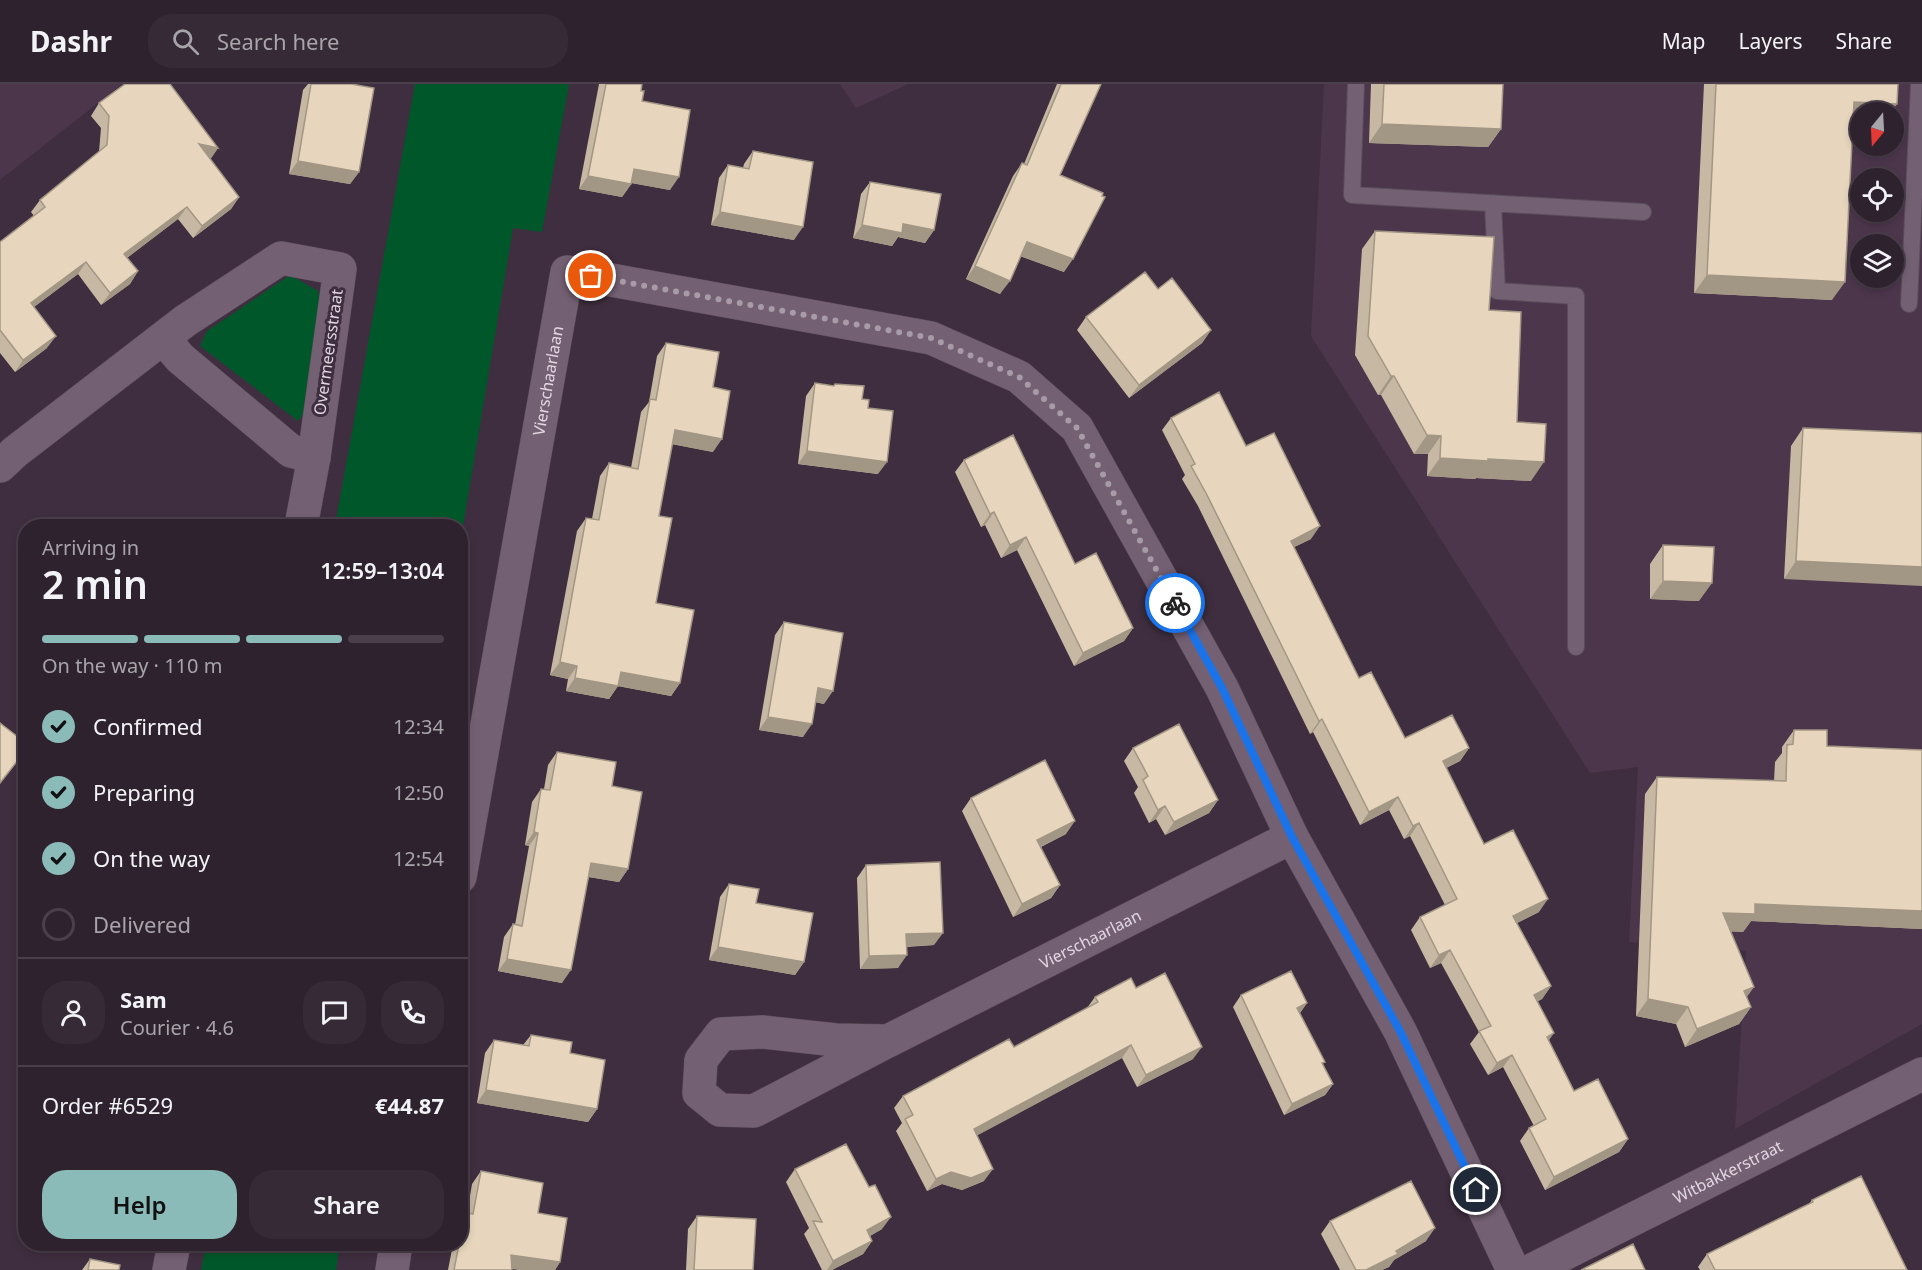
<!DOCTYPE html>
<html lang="en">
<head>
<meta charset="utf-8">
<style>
	body { margin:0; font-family:"Noto Sans",sans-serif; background:#372a37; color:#f1f3f6; height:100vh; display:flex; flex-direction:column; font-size:22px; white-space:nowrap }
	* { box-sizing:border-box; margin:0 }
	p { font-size:20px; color:#a7a4aa }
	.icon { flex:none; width:33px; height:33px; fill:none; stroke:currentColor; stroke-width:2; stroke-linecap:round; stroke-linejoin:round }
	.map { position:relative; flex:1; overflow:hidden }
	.details { position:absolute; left:18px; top:435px; width:450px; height:732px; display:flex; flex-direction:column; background:#2f222f; border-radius:24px; box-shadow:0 3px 9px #0003,0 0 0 2px #4a3f4b }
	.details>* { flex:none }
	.needle { width:39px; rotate:198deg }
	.fabs { position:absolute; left:1850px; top:18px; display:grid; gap:12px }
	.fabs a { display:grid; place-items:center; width:54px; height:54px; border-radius:50%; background:#2f222f; box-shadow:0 3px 9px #0003,0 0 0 2px #4a3f4b; font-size:30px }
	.pin { position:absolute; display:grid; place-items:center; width:51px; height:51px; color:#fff; margin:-26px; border:3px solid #fff; border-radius:50%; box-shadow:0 2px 6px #0007 }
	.courier { position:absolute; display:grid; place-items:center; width:60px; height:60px; margin:-30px; border:4px solid #1a73e8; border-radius:50%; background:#fff; color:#222; box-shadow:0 2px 8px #0007 }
	.summary em { font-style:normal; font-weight:600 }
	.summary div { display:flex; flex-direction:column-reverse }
	.summary { display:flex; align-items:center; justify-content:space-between; height:102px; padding:0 24px }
	h1 { font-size:39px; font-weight:600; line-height:45px }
	.bar { display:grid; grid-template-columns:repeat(4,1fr); gap:9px 6px; align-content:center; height:72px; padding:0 24px }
	.bar i { height:8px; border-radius:4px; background:#4a3f4b }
	.bar .current { background:#8bbbb9 }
	.bar p { grid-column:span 4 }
	.line { display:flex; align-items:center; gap:15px; padding:0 24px; border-top:2px solid #4a3f4b }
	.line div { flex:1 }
	.round { display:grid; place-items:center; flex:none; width:63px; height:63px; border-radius:24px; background:#372a37 }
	ol { padding:0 24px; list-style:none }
	li { display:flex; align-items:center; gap:18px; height:66px }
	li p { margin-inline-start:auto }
	li .icon { padding:6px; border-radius:50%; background:#8bbbb9; color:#111; stroke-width:4 }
	li:last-child { color:#a7a4aa }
	li i { width:33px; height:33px; border:3px solid #4a3f4b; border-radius:50% }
	.button { display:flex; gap:12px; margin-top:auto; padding:12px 24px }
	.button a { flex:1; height:69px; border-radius:24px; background:#8bbbb9; color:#111; font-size:24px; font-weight:600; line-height:69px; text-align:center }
	.button a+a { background:#372a37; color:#f1f3f6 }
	header { display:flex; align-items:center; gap:36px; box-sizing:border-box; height:84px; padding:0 30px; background:#2f222f; border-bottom:2px solid #4a3f4b }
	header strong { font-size:28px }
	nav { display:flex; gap:33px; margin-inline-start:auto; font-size:21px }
	.search { width:420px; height:54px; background:#372a37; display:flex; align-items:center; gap:15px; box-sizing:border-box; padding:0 21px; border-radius:24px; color:#a7a4aa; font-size:22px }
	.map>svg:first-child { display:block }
</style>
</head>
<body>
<header>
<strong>Dashr</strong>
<div class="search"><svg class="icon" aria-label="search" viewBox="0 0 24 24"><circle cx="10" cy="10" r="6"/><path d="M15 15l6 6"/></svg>Search here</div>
<nav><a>Map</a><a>Layers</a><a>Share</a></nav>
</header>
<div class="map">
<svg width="1922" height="1186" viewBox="0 0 1922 1186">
	<rect width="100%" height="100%" fill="#3f2e3f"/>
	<path fill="#4c364c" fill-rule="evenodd" d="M0,0H122L0,96Z
		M840,0H908L856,24Z
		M1324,0H1922V940L1735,1045L1746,867L1629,858L1638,683L1590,689L1311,252ZM1860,28H1893V62H1860ZM1860,94H1893V128H1860ZM1860,160H1893V194H1860Z"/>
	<path fill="#00582a" d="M415,0H569L542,148L513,144L461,454L460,442H335Z
		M290,191L318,207L323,226L307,326L298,337L200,262L207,247Z
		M206,1160H340L336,1186H201Z"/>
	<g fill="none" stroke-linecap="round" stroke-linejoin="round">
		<defs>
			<path id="lane" d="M1356,0L1352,111L1643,128
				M1493,119L1497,207L1576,212V563
				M1909,220L1919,0"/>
			<g id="street">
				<path d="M164,255L180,274L291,367L314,373"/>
				<path d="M0,382L15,368L185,237L281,174L340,185L314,373L301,442"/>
				<path id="s1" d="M460,793L567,188L931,254L1019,293L1077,344L1222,604L1292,753L1400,947L1513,1186"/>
				<path id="s2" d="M888,957L754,1027L720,1026L699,1009L701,976L721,950L762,948L836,956L888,957L1292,753"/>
				<path d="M169,1186L174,1160"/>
				<path d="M392,1186L396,1160"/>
				<path id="s3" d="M1532,1186L1922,990"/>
			</g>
		</defs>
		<use href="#lane" stroke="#5a4c5a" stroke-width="18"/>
		<use href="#street" stroke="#5a4c5a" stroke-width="34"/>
		<use href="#lane" stroke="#746073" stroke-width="16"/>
		<use href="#street" stroke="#746073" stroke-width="33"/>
	</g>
	<path fill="#c7b8a3" d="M308,0H351L359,88L350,100L289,90L303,6Z
		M599,0H642L641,7L642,17L670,106L632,99L622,113L579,105Z
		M1057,0H1101L1060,91L1064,188L1020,172L1000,210L966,195L1013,92L1022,79L1024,80Z
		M1371,0H1503L1501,45L1488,63L1369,59Z
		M1704,0H1898L1860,28V38L1853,37L1832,216L1694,209Z
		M99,19L218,64L210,75L239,113L231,125L193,154L178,135L127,174L138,187L130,200L101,221L78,190L34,223L47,264L15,288L0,269V158L34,132L31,128L40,116L99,68L101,44L91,32Z
		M753,67L794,156L711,141L719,94L728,81L743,84L744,80Z
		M870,98L934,146L925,159L898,153L892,162L853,154L861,110Z
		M1375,147L1489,226L1517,338L1531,397L1476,394L1475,395L1427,392L1428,370H1414L1381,311H1378L1355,271L1362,165Z
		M1158,205L1211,246L1202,259L1129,314L1077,246L1086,233Z
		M666,259L713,303V368L672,360L659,432L656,519L680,599L671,612L618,602L609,615L566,607L568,595L550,591L577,447L586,434L592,435L600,392L609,379L631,384L641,328L649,318L657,272Z
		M815,299L833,302L835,300L862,315L868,324L878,390L798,380L806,312Z
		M1171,334L1246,362L1311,455L1294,463L1359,594L1405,654L1469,664L1460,677L1446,684L1484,760L1539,828L1517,839L1551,902L1542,915L1538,917L1549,957L1574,1007L1628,1055L1619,1068L1545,1106L1520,1057L1529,1044L1534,1042L1503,983L1488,991L1470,960L1479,948L1441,879L1430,884L1411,846L1420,833L1445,821L1410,752L1404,755L1389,726L1360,741L1313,648L1310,650L1198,422L1182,395L1185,391L1162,346Z
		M1803,344L1922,349L1784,495L1791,362Z
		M964,376L1075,480L1133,544L1124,557L1074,582L1017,466L1001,474L985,441L981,443L955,388Z
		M1663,461L1699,517L1650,515V480Z
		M784,538L824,620L816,618L803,653L759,646L775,551Z
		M1794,646L1827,662L1922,666V845L1751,837L1743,848L1730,847L1747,913L1751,923L1739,940L1685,963L1676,940L1636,932L1645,710L1657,693L1774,697L1775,678L1782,669V663Z
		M1133,664L1218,716L1209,729L1165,751L1156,735L1149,739L1134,709L1138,703L1124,677Z
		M557,668L612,702L628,785L619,798L589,793L562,899L498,887L504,853L513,840L515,841L529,762L525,761L532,718L541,705H544L548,681Z
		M971,714L1066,750L1041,763L1060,801L1051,814L1013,833L962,727Z
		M866,781L934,861L906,863L898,884L860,885L857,794Z
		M729,800L756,819L804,878L795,891L709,876L720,813Z
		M1136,904L1193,975L1137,1003L1122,974L977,1051L984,1097L962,1106L942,1100L927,1107L896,1047L902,1039L894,1024L903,1012L1014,963L1087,924L1095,913Z
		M1241,911L1307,919L1300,929L1323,980L1333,1000L1325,1011L1284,1031L1233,923Z
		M531,951L570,969L597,1025L588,1038L477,1019L485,969L494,956L523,961Z
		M795,1085L882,1145L870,1152L872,1157L863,1170L832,1186H822L804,1150L809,1144L786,1098Z
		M481,1087L538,1129L560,1178L555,1186H521L512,1185V1186H448L453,1160H460V1135L465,1129L467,1130L472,1100Z
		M1812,1116L1907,1186H1700L1698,1183L1707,1170L1809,1120Z
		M697,1132L753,1186H686L688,1145Z
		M1330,1137L1426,1157L1394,1176L1389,1183L1382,1186H1340L1321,1150Z
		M90,1175L119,1186H82Z"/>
	<path fill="#a29684" d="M1854,18L1897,20L1891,28H1860V38L1841,37Z
		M1382,40L1501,45L1488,63L1369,59Z
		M199,60L218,64L210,76Z
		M298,77L359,88L350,100L289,90Z
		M634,85L679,93L670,106L625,98Z
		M588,92L631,100L622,113L579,105Z
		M239,113L231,125L193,154L202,142Z
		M187,123L178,135L116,182L124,170Z
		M720,128L803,143L794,156L711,141Z
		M903,140L934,146L925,159L898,153L892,162L853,154L862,141Z
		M1027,158L1073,175L1064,188L1017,171Z
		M86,178L78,190L23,231L31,219Z
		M975,182L1010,197L1000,210L966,195Z
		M138,187L130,200L101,221L110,209Z
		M1707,191L1845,198L1832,216L1694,209Z
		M1211,246L1202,259L1129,314L1139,301Z
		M56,252L47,264L15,288L23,276Z
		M1391,292H1394L1381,311H1378Z
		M675,346L722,355L713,368L666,359Z
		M1427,351L1441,352L1428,370H1414Z
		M807,367L887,378L878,390L798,380Z
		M1440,374L1488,375L1544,378L1531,397L1476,394L1475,395L1427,392Z
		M994,428L985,441L981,443L990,430Z
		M1320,442L1311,455L1282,469L1291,457Z
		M1026,453L1017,466L1001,474L1010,461Z
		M1796,477L1922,483V502L1784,495Z
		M1663,497L1712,499L1699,517L1650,515Z
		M1133,544L1124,557L1074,582L1083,569Z
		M560,578L577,582L568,595L550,591Z
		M621,588L680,599L671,612L612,601Z
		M575,594L618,602L609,615L566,607Z
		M818,604L833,607L824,620L809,617Z
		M768,633L812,640L803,653L759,646Z
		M1322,635L1313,648L1310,650L1319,637Z
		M1469,664L1460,677L1434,690L1443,677Z
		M1398,713L1389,726L1360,741L1369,728Z
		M1218,716L1209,729L1165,751L1174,738Z
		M1165,722L1156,735L1149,739L1158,726Z
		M1075,737L1066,750L1028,769L1037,756Z
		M1419,739L1410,752L1404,755L1413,742Z
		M534,748L538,749L529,762L525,761Z
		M591,779L628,785L619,798L582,792Z
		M1060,801L1051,814L1013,833L1022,820Z
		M1548,815L1539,828L1505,845L1513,832Z
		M1755,820L1922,827V845L1751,837L1743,848L1710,847L1723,829Z
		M943,849L934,861L897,863L906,850Z
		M718,863L804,878L795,891L709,876Z
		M1450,866L1441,879L1430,884L1439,871Z
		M907,871L898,884L860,885L869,872Z
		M507,875L571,886L562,899L498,887Z
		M1551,902L1542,915L1526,923L1534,911Z
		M1754,903L1742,920L1744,907Z
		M1648,915L1688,923L1676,940L1636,932Z
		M1307,919L1298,931L1297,924Z
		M1751,923L1739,940L1685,963L1697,945Z
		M1554,949L1545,962L1547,953Z
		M1131,961L1122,974L965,1058L974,1045Z
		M1202,963L1193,975L1137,1003L1146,991Z
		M1512,971L1503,983L1488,991L1497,979Z
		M1333,1000L1325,1011L1284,1031L1292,1020Z
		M486,1006L597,1025L588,1038L477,1019Z
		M1628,1055L1619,1068L1545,1106L1554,1093Z
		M993,1085L984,1097L962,1106L942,1100L927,1107L936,1095L951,1088Z
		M891,1133L882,1145L857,1159L867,1146Z
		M1435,1144L1426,1157L1394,1176L1389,1183L1382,1186H1366L1396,1167Z
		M872,1157L863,1170L832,1186H827L833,1177Z
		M511,1171L560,1178L555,1186H521L502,1183Z"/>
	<path fill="#e7d6bd" stroke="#a29684" stroke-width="1.5" d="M125,0H170L218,64L199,60L239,113L202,142L187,123L124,170L138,187L110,209L86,178L31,219L56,252L23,276L0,246V158L45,123L40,116L107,61L109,32L99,19Z
		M311,0H351L374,4L359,88L298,77Z
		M606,0H642L641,7H644L642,17L690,26L679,93L634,85L631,100L588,92Z
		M1061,0H1101L1060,91L1103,109L1102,112L1105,113L1073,175L1027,158L1010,197L975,182L1022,79L1027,81Z
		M1384,0H1503L1501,45L1382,40Z
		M1716,0H1898L1897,20L1854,18L1845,198L1707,191Z
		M753,67L813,78L803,143L720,128L728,81L749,85Z
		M870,98L941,110L934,146L903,140L902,149L862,141Z
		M1375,147L1494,153L1489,226L1521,228L1517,338L1546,340L1544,378L1488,375V377L1440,374L1441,352L1427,351L1394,292H1391L1368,252Z
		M1145,188L1158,205L1172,194L1211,246L1139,301L1086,233Z
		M666,259L719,268L713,303L730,307L722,355L675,346L659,432L672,434L656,519L694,526L680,599L621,588L618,602L575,594L577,582L560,578L586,434L599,436L609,379L638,385L650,315L656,316Z
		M815,299L834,302L835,300L864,302L862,315L869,316L868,324L893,327L887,378L807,367Z
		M1219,308L1246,362L1274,349L1313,428L1320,442L1291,457L1359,594L1371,588L1405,654L1452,631L1469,664L1443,677L1484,760L1513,746L1548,815L1513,832L1551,902L1534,911L1554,949L1547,953L1574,1007L1598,995L1628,1055L1554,1093L1529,1044L1546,1035L1512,971L1497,979L1479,947L1491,942L1450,866L1439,871L1420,833L1457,815L1419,739L1413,742L1398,713L1369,728L1322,635L1319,637L1206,409L1191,382L1195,380L1171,334Z
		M1803,344L1922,349V483L1796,477Z
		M1013,351L1075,480L1096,469L1133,544L1083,569L1026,453L1010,461L994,428L990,430L964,376Z
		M1663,461L1714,463L1712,499L1663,497Z
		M784,538L843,549L833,607L818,604L812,640L768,633Z
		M0,639L26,659V666L0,699Z
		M1179,640L1218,716L1174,738L1165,722L1158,726L1143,696L1148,692L1133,664Z
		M1794,646H1827V662L1922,666V827L1755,820V830L1723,829L1754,903L1744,907L1751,923L1697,945L1688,923L1648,915L1657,693L1786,697L1787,661L1793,660Z
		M557,668L616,678L612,702L642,708L628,785L591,779L571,886L507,875L513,840L522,842L538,749L534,748L541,705L550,706Z
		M1045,676L1075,737L1037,756L1060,801L1022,820L971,714Z
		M940,778L943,849L906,850L907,871L869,872L866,781Z
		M729,800L759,805L756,819L813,829L804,878L718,863Z
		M1291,887L1307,919L1297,924L1325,978L1322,979L1333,1000L1292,1020L1241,911Z
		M1165,889L1202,963L1146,991L1131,961L974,1045L993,1085L971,1094L951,1088L936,1095L905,1035L913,1031L903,1012L1009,955L1014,963L1098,918L1095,913L1131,894L1136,904Z
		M531,951L572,958L570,969L605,976L597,1025L486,1006L494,956L529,962Z
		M846,1060L869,1103L875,1101L891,1133L867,1146L872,1157L833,1177L813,1137L822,1138L795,1085Z
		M481,1087L543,1099L538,1129L567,1134L560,1178L511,1171L512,1186H454L459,1160H460V1152L465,1129L473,1130Z
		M1861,1092L1907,1186H1715L1707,1170L1813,1118L1812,1116Z
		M1411,1097L1435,1144L1396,1167L1398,1170L1366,1186H1356L1330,1137Z
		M697,1132L756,1135L753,1186H694Z
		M1633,1160L1645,1186H1581Z
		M90,1175L120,1181L119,1186H88Z"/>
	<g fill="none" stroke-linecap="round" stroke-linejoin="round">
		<path stroke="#a89ba8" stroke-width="6" stroke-dasharray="0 10.8" d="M591,192L931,254L1019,293L1077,344L1175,519"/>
		<path stroke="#1a73e8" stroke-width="8" d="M1175,519L1222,604L1292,753L1400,947L1476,1106"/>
	</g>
	<g text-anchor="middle" stroke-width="6" stroke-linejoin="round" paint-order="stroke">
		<g font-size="16" fill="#e1d6e1" stroke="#3f2e3f">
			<text transform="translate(328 268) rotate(-82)" y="6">Overmeersstraat</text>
			<text dy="6" stroke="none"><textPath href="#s1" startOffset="504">Vierschaarlaan</textPath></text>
			<text dy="6" stroke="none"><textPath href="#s2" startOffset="672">Vierschaarlaan</textPath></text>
			<text dy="6" stroke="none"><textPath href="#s3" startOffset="219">Witbakkerstraat</textPath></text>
		</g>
	</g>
</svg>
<div class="fabs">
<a><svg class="needle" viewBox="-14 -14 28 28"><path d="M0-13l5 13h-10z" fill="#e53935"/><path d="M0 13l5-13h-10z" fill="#a7a4aa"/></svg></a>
<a><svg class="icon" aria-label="locate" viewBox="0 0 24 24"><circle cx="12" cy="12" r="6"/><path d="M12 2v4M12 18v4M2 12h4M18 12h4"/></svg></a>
<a><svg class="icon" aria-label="layers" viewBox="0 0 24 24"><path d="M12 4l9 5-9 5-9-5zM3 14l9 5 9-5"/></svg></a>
</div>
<div class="pin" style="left:591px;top:192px;background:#ea580c"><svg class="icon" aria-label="bag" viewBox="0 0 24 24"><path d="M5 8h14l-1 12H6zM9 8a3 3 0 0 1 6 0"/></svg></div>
<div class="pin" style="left:1476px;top:1106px;background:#1f2937"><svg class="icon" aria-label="home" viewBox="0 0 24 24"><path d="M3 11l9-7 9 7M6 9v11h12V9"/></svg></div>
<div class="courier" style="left:1175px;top:519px"><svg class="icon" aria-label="bike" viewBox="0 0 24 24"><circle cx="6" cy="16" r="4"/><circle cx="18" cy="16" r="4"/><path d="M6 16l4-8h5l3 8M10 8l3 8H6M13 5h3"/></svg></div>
<section class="details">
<div class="summary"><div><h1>2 min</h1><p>Arriving in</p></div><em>12:59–13:04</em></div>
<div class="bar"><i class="current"></i><i class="current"></i><i class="current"></i><i></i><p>On the way · 110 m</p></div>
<ol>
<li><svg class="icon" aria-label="check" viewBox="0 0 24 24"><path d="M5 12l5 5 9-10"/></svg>Confirmed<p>12:34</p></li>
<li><svg class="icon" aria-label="check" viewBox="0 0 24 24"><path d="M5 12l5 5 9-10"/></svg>Preparing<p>12:50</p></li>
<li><svg class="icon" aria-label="check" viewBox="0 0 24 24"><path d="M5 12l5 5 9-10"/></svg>On the way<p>12:54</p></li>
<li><i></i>Delivered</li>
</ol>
<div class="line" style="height:108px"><a class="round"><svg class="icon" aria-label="person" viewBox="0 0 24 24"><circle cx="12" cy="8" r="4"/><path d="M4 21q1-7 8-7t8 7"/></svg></a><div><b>Sam</b><p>Courier · 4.6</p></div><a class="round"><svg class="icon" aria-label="chat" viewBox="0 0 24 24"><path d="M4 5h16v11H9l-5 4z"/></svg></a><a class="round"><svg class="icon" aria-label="phone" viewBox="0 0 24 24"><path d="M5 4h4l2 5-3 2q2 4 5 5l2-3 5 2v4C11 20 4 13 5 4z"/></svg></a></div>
<div class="line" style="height:78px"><div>Order #6529</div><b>€44.87</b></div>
<div class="button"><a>Help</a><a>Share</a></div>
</section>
</div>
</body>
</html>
